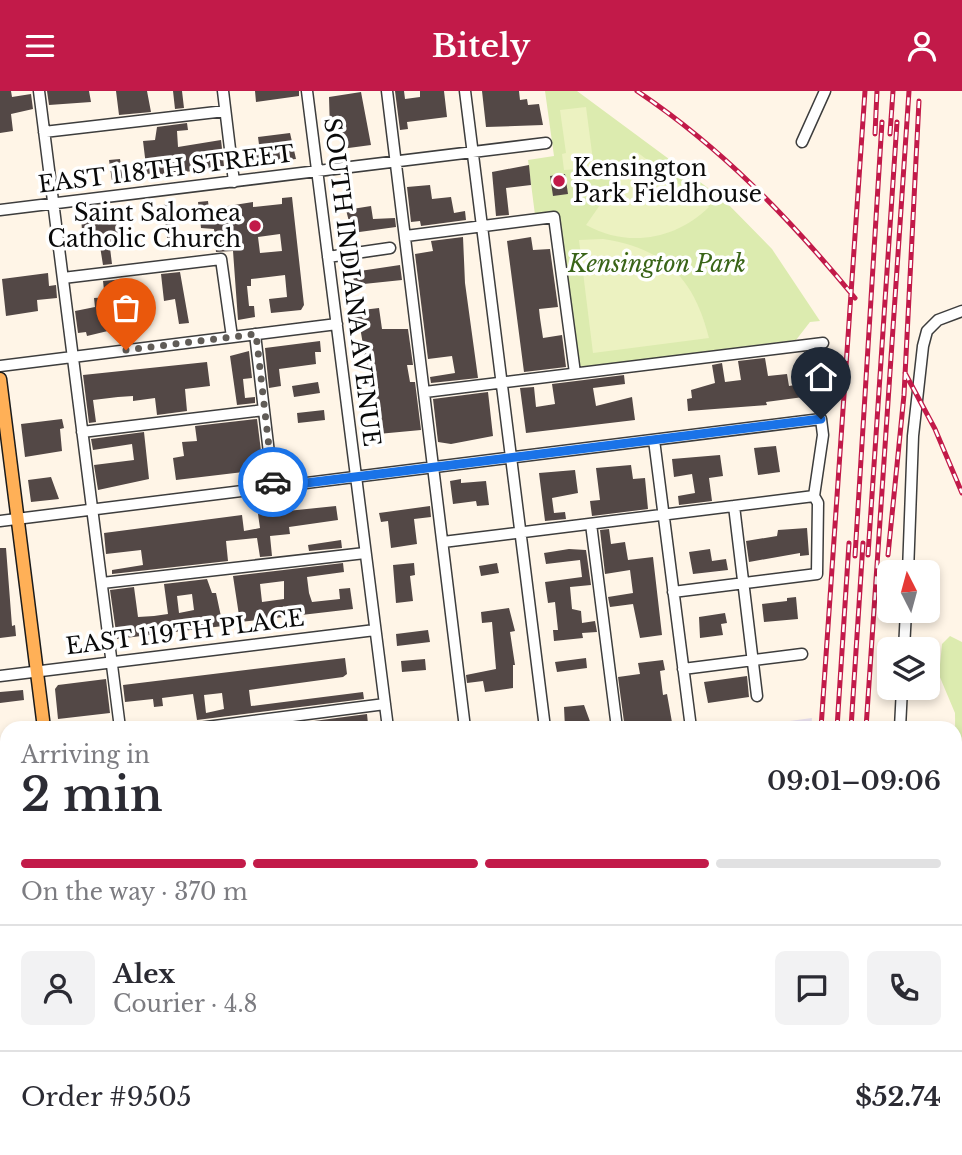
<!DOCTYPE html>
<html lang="en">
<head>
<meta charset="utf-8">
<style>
	body { margin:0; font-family:"Libre Baskerville",serif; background:#f2f2f3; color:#2b2b33; height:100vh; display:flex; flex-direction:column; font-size:26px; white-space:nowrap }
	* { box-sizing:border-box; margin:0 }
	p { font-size:23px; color:#7c7c81 }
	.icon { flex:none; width:38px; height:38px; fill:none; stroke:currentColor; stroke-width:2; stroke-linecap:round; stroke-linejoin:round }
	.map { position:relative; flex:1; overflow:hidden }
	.side { position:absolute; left:0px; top:630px; width:962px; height:434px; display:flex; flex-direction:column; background:#fff; border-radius:21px 21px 0 0; box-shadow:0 4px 10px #0003 }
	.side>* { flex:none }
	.needle { width:46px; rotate:354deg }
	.fabs { position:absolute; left:877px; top:469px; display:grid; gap:14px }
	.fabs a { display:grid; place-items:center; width:63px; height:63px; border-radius:10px; background:#fff; box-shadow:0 4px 10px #0003; font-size:35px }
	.pin { position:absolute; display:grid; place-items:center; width:60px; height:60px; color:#fff; margin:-72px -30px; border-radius:50% 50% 50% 0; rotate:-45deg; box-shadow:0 0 7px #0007 }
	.pin .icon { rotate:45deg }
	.courier { position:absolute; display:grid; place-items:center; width:70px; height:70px; margin:-35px; border:5px solid #1a73e8; border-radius:50%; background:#fff; color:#222; box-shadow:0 2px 9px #0007 }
	.summary em { font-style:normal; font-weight:600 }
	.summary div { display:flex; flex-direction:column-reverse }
	.summary { display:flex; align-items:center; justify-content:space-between; height:119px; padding:0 21px }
	h1 { font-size:46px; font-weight:600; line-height:52px }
	.bar { display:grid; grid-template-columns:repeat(4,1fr); gap:10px 7px; align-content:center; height:84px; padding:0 21px }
	.bar i { height:9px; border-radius:5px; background:#e1e1e2 }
	.bar .on { background:#c21a49 }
	.bar p { grid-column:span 4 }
	.line { display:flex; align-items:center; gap:18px; padding:0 21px; border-top:2px solid #e1e1e2 }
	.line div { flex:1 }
	.round { display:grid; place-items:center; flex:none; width:74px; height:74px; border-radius:10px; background:#f2f2f3 }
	header { display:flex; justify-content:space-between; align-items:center; height:91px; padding:0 21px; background:#c21a49; color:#fff; font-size:32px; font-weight:600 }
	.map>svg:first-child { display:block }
</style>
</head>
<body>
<header><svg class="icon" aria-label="menu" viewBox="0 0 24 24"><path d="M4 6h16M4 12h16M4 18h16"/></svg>Bitely<svg class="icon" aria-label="person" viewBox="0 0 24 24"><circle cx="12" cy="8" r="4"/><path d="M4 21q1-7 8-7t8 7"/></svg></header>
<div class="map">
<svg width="962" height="1064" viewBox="0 0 962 1064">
	<rect width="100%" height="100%" fill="#fff5e7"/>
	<path fill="#e6ddea" d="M812,627L811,637H738Z"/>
	<path fill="#dcebaf" d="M545,0H577L723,108L772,158L820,230L810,231L796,249L583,276L576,273L557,122L535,124L528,69L554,65Z
		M950,545L962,551V752L956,720L955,622L939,584L942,553Z
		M962,821V1064H936V1057H956V834Z"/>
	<path fill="#ecf2c1" d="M586,16L594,77L564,79L562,63L566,62L560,19Z
		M637,61L709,116C675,149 628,157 586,134Z
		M603,148C664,157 694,187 709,247L593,262L579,149Z"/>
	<path fill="#534846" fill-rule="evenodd" d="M0,0H11L12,6L31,3L33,18L11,23L13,40L0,42Z
		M47,0H89L91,11L49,14Z
		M116,0H147L151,21L119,24Z
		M173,0H182L184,17L175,18Z
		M255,0H299V5L256,11Z
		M395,0H404L405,8L420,6V0H444L447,26L407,31L408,38L400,39Z
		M482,0H519L520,9L527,8L528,14L539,13L543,34L486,36Z
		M361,1L371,54L341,58L339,38L330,39L329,6Z
		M187,32L188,39L177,40L178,56L221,49L224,75L160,85V81L147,83L143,50L155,49L157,36Z
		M290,42L296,68L251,73L250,62L260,61L258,46Z
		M120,68L123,88L112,90L109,69Z
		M529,74L531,94L506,97L509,124L496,125L492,81Z
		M565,83L568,103L553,105L550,85Z
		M430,94L432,108L451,106L454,122L465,120L466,129L421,135L420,130L411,131L407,96Z
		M292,106L304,214L301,219L271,222L269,208L287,206L285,184L251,188V195H247L249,215H254L255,226L238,229L233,160L216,161L214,138L201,137L198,111L208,110L209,118L253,111V116L282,113V107ZM280,143L282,160L260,162L258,146Z
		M173,113L178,153L168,154L163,114Z
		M371,115L373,128L395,127L396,136L352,142L346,119Z
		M91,126L92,134L116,130L120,156L110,157L112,173L103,174L99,149L83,151L81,127Z
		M463,146L465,192L478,287L431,292L430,286L455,282L452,265L428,268L415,163L433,160L431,150Z
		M531,146L533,159L550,158L558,216L539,218L540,227L543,247L562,244L566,276L524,281L507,150Z
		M400,174L402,189L354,194L353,181Z
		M180,181L189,232L179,233L175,208L164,210L161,183Z
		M48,182L49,195L56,194L57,207L37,209L38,220L6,225L2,188Z
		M124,188L125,197L104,199L103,190Z
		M138,203L144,241L134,242L129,204Z
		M108,206L112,239L87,245L86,241L78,242L75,220L95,216L94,207Z
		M379,217L382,238H408L413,274H407L410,291H415L421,339L378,343L359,230H355L354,220Z
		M320,250L321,261H315L316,273L279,278L281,295L269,297L265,257Z
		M249,260L252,287L243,288L245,307L255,306V312L237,314L230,265Z
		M765,267L768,285L787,283L789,295L812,291L811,281L823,279L826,303L766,311L767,314L688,320L687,308L692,307L691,299L715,292L712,274L722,272L725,291L741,289L738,270Z
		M207,271L210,295L185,298L187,320L157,324L155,307L133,310V305L118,306L93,309L96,331L89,332L83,284Z
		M624,284L625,293L593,297L596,315L632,306L635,329L526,342L520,297L534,296L536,316L555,313L552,293Z
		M318,291L320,302L294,306L292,295Z
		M488,301L493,345L451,353L438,351L433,308Z
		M324,319L325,329L298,332L297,322Z
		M62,328L64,337L60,338L62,360L25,366L21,333Z
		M257,328L263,376L260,379L176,389L173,367L184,365L182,351L197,350L195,335Z
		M144,341L149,388L98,399L94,374L134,369L132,353L93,359L91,348Z
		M776,355L780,381L758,384L754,357Z
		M720,364L723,385L709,387L712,410L679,414L678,405L695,402L692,383L674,386L672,368Z
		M631,374L633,388L645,387L648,418L592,425L590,410L600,409L596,377Z
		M575,379L578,402L552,407L554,422L565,421L566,428L545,430L539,382Z
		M51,386L59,408L31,411L28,389Z
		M461,388V392L486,390L489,414L477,415L476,410L453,413L450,390Z
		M336,415L338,429L289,436L290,443L270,445L272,465L260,466L257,447L226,450L228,470L112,483V479L143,474L141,459L106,463L104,442L242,424L244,440L260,437L258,423Z
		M430,415L431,426L414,428L417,453L391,457L388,430L381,431L379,422Z
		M807,437L809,464L800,465V462L749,471L746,450L777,445L778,439Z
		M609,438L611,453L625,451L628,469L653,466L662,544L640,547L633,513L610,516L608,506L633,502L630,479L605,483L600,439Z
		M341,449L342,457L309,460L308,454Z
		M0,457H6L12,535L15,534L16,545L0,547Z
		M569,458L586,459L591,494L570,496L572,518L581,520L582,532L595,530L597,541L582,542L583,547L554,550L553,539H558L555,511L548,512L545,491L582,486L580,469L546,473L544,462Z
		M710,458L712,470L726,468L728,479L693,483L689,461Z
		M343,472L344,481L307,486L309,502L312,511L340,508L339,498L350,497L353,518L240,531L233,485ZM284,490V508L262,511L260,493Z
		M414,472L415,484L410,485L413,510L396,512L393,474Z
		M497,472L499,482L481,485L479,475Z
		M207,488L212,502H216L223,535L117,548L110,499L134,496L138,526L154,525L168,523L164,493ZM192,503L194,519L179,522L177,505Z
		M796,506L798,528L764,531L762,513L787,510V507Z
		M509,517L515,540L510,541L515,574H513V597L485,601L483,590L467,592L466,584L496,578L492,531L482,532L481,521Z
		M725,522L727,532L721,533L723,544L700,547L699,526Z
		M428,539L430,551L397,555L396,543Z
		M345,567L347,583L343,586L249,599L251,615L363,601L364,608L197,629L193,603L162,607L163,615L154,616L153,608L125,611L123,594ZM222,602L224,618L206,622L204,604Z
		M586,567L587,577L557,581L555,571Z
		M425,568L426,579L402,581L401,570Z
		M663,569L665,579L660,580L663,604L667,603L673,637H635L634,630L624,631L618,586L640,583L638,572Z
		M747,585L749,606L708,612L704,591Z
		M106,588L110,622L58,628L55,598L58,594Z
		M23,599L24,609L0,612V601Z
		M584,614L592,636L565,637L564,616Z
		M367,623L368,633L357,635L261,637Z"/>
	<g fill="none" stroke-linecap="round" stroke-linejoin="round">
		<defs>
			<path id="minor" d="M39,0L120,637
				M223,0L234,91
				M307,0L388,637
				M387,0L465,637
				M465,0L545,637
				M44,41L225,20
				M802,51L825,0
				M0,119L546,52
				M406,145L554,126L575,282
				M328,166L390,157
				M63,187L221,168L232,246
				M255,243L273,396
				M0,275L337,233
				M425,301L823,252
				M82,341L264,319
				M654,349L691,637
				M734,415L757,605
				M0,430L821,328L823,344L814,405L818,412L817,483L673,501
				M591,433L617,637
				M443,451L814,405
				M908,481L913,345L923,255L927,240L938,229L962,220
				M102,492L365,462
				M904,558L906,520
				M683,578L802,563
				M0,585L375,539
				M199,637L385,613
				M900,637L902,597
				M0,740L7,739
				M0,896L7,895
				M0,903L7,956
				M0,973L7,972
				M183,1057L184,1064
				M267,1057L268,1064
				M353,1057L354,1064
				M443,1057L444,1064
				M695,1059L749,1057
				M0,1063L47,1057
				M773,1064L774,1057
				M878,1064V1057"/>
			<path id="major" d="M0,288L44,637
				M98,1057V1064"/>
		</defs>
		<use href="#minor" stroke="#3d3d3d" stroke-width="13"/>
		<use href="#major" stroke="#1b1b1b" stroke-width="15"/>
		<use href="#minor" stroke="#fff" stroke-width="10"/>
		<use href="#major" stroke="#ffb057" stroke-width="12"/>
		<defs>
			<path id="rail" d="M637,0C722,57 790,128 855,207
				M875,43L877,0
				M890,43L893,0
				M905,282L935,338L962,402
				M868,464L897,31
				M888,464L904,304L919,10
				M855,465L882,31
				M821,637L865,0
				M837,637L849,452
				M851,637L863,452
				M866,637L909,0
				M0,1048L7,1047
				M801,1064L802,1057
				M823,1064L824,1057
				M837,1064L838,1057"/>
		</defs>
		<use href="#rail" stroke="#c21a49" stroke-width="5"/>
		<use href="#rail" stroke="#fff" stroke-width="2.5" stroke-dasharray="8" stroke-linecap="butt"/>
	</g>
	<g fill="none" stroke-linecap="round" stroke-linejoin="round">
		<path stroke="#605c57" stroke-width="7" stroke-dasharray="0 12.6" d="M126,259L256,243L273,391"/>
		<path stroke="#1a73e8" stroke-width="9" d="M273,391L274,396L821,328"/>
	</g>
	<g fill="#c21a49" stroke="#fff" stroke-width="2.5">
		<circle cx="559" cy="90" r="7"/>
		<circle cx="255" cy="135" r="7"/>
	</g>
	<g text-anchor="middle" stroke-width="7" stroke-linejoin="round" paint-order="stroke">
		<g font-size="23" fill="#0a0a0a" stroke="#fff" text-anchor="start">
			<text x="573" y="85">Kensington<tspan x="573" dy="26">Park Fieldhouse</tspan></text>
			<text x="241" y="130" text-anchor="end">Saint Salomea<tspan x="241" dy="26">Catholic Church</tspan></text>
		</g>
		<g font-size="23" fill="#0a0a0a" stroke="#fff">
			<text transform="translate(166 78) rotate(-7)" y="8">EAST 118TH STREET</text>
			<text transform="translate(352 191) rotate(83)" y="8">SOUTH INDIANA AVENUE</text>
			<text transform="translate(185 541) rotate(-7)" y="8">EAST 119TH PLACE</text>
		</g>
		<g font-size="23" font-style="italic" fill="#396418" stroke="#fff">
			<text x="657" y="181">Kensington Park</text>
		</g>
	</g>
</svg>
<div class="fabs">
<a><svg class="needle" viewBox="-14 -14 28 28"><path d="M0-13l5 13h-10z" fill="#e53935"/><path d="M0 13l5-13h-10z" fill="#7c7c81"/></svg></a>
<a><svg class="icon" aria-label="layers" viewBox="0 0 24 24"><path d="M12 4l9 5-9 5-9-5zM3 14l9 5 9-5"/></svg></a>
</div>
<div class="pin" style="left:126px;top:259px;background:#ea580c"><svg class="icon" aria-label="bag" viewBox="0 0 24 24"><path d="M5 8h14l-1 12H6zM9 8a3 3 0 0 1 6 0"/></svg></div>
<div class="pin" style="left:821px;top:328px;background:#1f2937"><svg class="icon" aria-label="home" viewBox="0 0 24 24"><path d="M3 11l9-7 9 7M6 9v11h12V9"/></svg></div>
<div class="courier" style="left:273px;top:391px"><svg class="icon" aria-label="car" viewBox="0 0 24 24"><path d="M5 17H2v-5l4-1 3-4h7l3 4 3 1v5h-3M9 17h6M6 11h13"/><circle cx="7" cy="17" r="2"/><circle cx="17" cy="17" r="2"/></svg></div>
<section class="side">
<div class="summary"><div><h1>2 min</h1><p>Arriving in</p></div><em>09:01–09:06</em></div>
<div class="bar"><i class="on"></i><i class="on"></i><i class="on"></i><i></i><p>On the way · 370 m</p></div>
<div class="line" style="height:126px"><a class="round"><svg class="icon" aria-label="person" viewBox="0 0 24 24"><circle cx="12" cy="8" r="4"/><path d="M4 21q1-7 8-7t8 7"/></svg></a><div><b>Alex</b><p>Courier · 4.8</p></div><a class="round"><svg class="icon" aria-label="chat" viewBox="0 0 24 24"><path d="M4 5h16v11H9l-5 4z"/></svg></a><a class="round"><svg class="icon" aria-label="phone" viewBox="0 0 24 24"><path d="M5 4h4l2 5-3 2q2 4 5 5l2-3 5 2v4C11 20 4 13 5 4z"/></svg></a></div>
<div class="line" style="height:91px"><div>Order #9505</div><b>$52.74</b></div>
</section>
</div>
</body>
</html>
